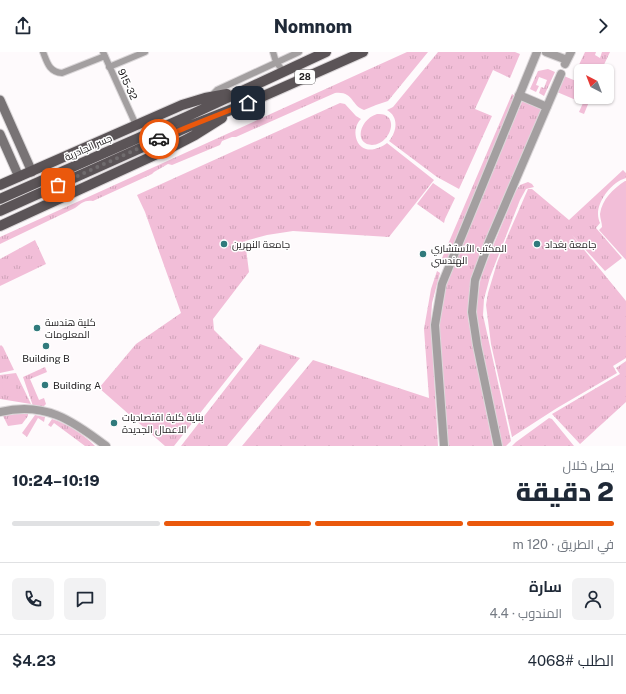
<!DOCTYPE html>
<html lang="ar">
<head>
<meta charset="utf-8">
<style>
	body { margin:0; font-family:"Public Sans",Cairo,sans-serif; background:#f2f2f3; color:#1f2937; direction:rtl; height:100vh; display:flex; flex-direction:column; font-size:15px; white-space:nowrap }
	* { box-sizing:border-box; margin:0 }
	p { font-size:13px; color:#747a83 }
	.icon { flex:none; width:22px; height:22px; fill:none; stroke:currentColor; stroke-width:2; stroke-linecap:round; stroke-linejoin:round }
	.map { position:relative; height:394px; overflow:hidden; direction:ltr }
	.drawer { display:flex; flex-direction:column; background:#fff; flex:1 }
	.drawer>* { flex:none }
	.needle { width:26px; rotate:318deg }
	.buttons { position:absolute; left:574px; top:12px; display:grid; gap:8px }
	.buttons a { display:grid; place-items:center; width:40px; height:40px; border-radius:6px; background:#fff; box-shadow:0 1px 3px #0004; font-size:20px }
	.pin { position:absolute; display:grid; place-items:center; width:34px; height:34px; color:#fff; margin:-17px; border-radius:8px; box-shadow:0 2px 6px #0006 }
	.courier { position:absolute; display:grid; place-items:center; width:40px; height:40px; margin:-20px; border:3px solid #ea580c; border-radius:50%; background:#fff; color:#222; box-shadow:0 1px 5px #0007 }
	.summary em { font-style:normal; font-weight:800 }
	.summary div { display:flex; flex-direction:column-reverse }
	.summary { display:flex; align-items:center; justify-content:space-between; height:68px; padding:0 12px }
	h1 { font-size:26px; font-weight:800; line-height:30px }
	.bar { display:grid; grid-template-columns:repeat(4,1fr); gap:6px 4px; align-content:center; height:48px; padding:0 12px }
	.bar i { height:5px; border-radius:3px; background:#e0e1e3 }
	.bar .on { background:#ea580c }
	.bar p { grid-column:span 4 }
	.line { display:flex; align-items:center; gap:10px; padding:0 12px; border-top:1px solid #e0e1e3 }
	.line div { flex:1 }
	.round { display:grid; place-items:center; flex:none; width:42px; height:42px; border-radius:6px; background:#f2f2f3 }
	header { display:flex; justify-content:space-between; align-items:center; height:52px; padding:0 12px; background:#fff; font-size:18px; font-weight:800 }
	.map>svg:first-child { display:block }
</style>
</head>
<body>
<header><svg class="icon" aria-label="forward" viewBox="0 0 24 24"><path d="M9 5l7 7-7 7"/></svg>Nomnom<svg class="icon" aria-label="share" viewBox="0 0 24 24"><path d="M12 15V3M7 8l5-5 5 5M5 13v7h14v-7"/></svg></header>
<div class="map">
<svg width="626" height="394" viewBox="0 0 626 394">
	<defs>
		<pattern id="grass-tufts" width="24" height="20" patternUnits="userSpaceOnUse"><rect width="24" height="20" fill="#f2bed8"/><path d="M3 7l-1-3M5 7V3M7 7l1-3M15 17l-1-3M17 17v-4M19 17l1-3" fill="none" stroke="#cfa3b9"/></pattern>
	</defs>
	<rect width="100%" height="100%" fill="#fefafc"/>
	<path fill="url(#grass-tufts)" d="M407,0H428L388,49L376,53L364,58C351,54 354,39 335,41L236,85H232L222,89L220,93L172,113L168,112L154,120L152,122L93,149C84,148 82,151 75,156L0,192V185Z
		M438,0H515L520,2L510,26L493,18L475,57L492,64L459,137L437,125L389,89C397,79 399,65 387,58L393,55Z
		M585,0H596L595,3L600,6L602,0H610L601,19H581L577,17Z
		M548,17L555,20L544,44L539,41L541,35L544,36L547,28L539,25L536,33L539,34L536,40L530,37L538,19Z
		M581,19V45H591L584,62L579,60L583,51L557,40L564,24L576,29Z
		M512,42L515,44L445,212L440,211Z
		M523,47L544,57L474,221L469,244L468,266L493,394H446L438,273L444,233Z
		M340,51L345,52L356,64L361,67C358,70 357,72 356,76C354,83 357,95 366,97C373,99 382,95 387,91L434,128L389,185L293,179L267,183L245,189L249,220L213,267L214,278L243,307L174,394H165L99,336L136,292L181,261L145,160L137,143Z
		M377,62C401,60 391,93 372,93C353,92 360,67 377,62Z
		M623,118L626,121V126C612,130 598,148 598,162C598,165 599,169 600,171L596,176L622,206L605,219L572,183L626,249V306L613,314L617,321L557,356L512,385L491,292L486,253L488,241L497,211L508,183L528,137H532L569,168Z
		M528,130L532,132L534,135L526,137L520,148L490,225L484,247L483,263L511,389L506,394H502L490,339L475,260L481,224L515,140L520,133Z
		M433,131L455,146L445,167L444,171L417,152Z
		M35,188L46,212L0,234V207Z
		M437,219L440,221L432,251L431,267L438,394H242L313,308L429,346L424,277L431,237Z
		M260,292L300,306L227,394H181Z
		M1,293L3,295L14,318L0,321V294Z
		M626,309V350L580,392L552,362L620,322L616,316Z
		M45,315L47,320L30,327L39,348L44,346L46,352L43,355L33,354L23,325Z
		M16,321L31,352L0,347V323Z
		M14,362H28V364L22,372L8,374L3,364Z
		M35,363L45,365L44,370L38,366L27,385L22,381Z
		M549,366L552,367L574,394H512L516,390Z
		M52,367C68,372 83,382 95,394H85L54,371L51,375L48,373Z"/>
	<path fill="#f2bed8" d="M625,129H626V208L599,178L602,175C602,171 600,166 600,162C602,147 613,137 625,129Z
		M3,326C13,328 19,336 17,346C6,346 0,337 3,326Z"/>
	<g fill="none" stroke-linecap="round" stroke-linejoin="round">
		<defs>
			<path id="minor" d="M43,0C47,10 49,20 62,21L105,4
				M103,0L136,73
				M273,0L276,10L284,20
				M109,15L145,0
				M213,44L214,41L217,38L299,0"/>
			<path id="tertiary" d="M546,0L567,8
				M565,12L571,0
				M519,43L547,55
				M0,360C44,349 72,368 106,394
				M444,394L435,273L442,232L537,0
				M498,394L477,293L472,260L475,228L489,190L561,22"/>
			<path id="secondary" d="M0,48L32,120
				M0,82L19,125"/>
			<path id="primary" d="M0,133L182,53L205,46L227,42
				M0,147L186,65L326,0
				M0,159L190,74L248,51L363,0
				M0,174L170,96L195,83L222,66"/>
		</defs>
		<use href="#minor" stroke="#dbd7d9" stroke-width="8"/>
		<use href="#tertiary" stroke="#dbd7d9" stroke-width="10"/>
		<use href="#secondary" stroke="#dbd7d9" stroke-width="11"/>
		<use href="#primary" stroke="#dbd7d9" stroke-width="12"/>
		<use href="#minor" stroke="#a39fa0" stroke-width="6"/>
		<use href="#tertiary" stroke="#a39fa0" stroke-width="8"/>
		<use href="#secondary" stroke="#787375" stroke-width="9"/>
		<use href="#primary" stroke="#5b5457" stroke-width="10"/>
	</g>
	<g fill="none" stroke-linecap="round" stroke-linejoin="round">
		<path stroke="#706c6e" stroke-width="4" stroke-dasharray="0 7.2" d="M58,133L159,87"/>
		<path stroke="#ea580c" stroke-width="5" d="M159,87L190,74L248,51"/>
	</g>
	<g fill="#307a7c" stroke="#fff" stroke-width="1.5">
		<circle cx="224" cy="192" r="4"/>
		<circle cx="537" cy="192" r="4"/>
		<circle cx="423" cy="202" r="4"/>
		<circle cx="37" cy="276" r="4"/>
		<circle cx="46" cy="294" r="4"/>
		<circle cx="45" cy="333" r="4"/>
		<circle cx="114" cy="371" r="4"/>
	</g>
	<g text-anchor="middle" stroke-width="3" stroke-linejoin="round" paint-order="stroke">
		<rect fill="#fff" stroke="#656364" stroke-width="1" x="295" y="18" width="20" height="14" rx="3"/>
		<g font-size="9" font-weight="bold" fill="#232022">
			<text x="305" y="28">28</text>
		</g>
		<g font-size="10" fill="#232022" stroke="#fff">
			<text transform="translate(128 32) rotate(65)" y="4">915-32</text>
			<text transform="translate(88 95) rotate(-24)" y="4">جسر الجادرية</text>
		</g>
		<g font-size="10" fill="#232022" stroke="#fff" text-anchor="start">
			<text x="232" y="196">جامعة النهرين</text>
			<text x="545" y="196">جامعة بغداد</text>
			<text x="431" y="200">المكتب الأستشاري<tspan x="431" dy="12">الهندسي</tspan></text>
			<text x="45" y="274">كلية هندسة<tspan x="45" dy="12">المعلومات</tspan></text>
			<text x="46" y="310" text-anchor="middle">Building B</text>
			<text x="53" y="337">Building A</text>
			<text x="122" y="369">بناية كلية اقتصاديات<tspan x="122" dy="12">الاعمال الجديدة</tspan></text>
		</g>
	</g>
</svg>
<div class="buttons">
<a><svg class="needle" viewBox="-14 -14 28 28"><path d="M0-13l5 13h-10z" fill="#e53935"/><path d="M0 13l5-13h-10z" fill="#747a83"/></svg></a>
</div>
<div class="pin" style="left:58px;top:133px;background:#ea580c"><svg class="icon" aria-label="bag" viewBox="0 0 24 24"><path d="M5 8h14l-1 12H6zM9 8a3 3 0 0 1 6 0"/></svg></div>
<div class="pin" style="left:248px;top:51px;background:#1f2937"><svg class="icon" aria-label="home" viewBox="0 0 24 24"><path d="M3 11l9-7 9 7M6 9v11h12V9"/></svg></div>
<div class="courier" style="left:159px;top:87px"><svg class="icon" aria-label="car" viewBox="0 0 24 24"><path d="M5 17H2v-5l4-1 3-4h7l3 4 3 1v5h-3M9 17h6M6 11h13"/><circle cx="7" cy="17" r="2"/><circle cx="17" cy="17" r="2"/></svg></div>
</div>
<section class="drawer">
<div class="summary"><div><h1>2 دقيقة</h1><p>يصل خلال</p></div><em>10:19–10:24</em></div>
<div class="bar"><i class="on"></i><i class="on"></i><i class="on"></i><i></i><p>في الطريق · 120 m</p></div>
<div class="line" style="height:72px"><a class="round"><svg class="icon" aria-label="person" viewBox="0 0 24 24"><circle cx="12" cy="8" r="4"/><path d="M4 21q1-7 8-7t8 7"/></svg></a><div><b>سارة</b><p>المندوب · 4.4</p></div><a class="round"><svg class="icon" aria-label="chat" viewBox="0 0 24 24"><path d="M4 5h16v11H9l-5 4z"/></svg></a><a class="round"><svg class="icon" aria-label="phone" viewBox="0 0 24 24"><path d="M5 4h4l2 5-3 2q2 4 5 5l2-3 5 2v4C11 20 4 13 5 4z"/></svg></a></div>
<div class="line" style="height:52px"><div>الطلب #4068</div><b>$4.23</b></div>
</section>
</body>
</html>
